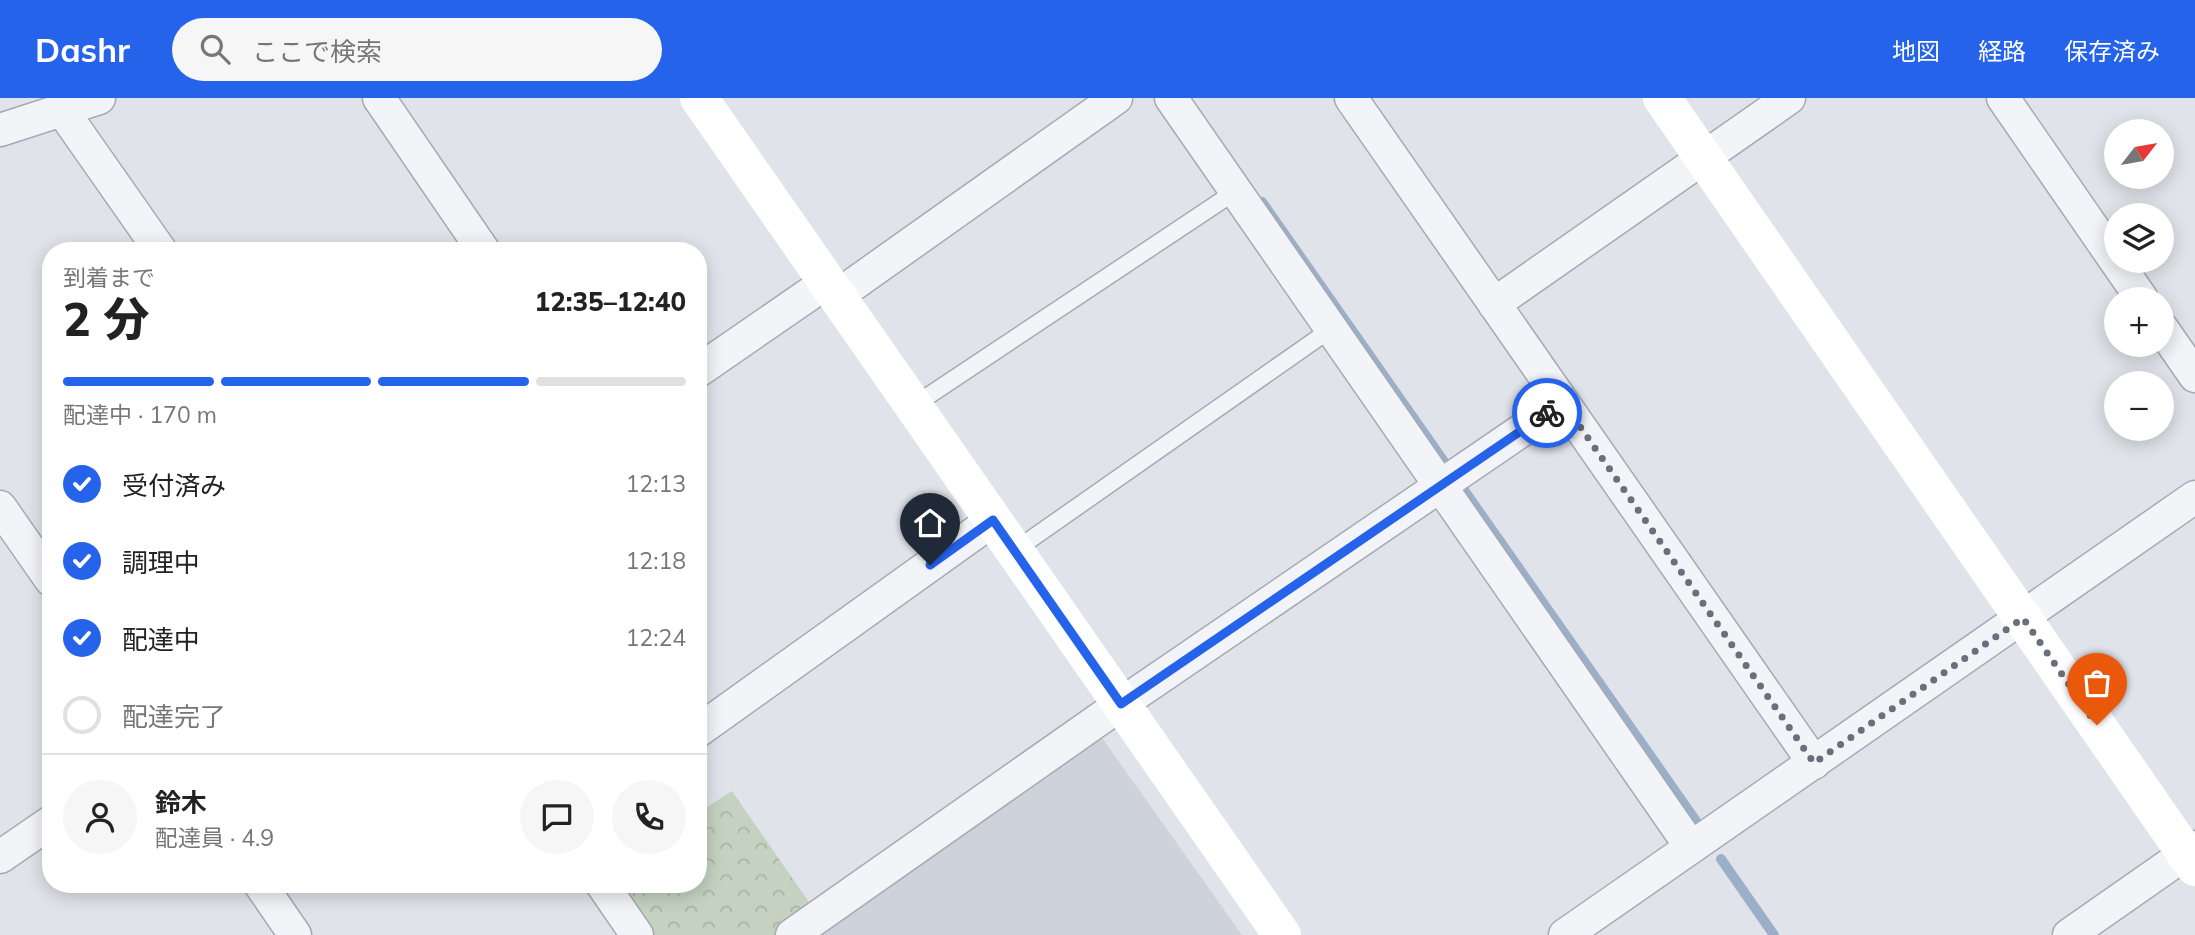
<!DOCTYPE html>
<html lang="ja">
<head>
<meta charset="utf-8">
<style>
	body { margin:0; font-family:Mulish,"Noto Sans JP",sans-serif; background:#f6f6f6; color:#222; height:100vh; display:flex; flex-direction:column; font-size:26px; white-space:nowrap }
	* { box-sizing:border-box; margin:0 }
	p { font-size:23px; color:#767676 }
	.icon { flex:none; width:38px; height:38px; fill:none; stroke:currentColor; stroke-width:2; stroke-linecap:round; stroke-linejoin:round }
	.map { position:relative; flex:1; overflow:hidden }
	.panel { position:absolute; left:42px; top:144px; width:665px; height:651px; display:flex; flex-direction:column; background:#fff; border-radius:28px; box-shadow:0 4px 18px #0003 }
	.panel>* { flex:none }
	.needle { width:46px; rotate:59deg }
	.controls { position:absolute; left:2104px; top:21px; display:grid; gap:14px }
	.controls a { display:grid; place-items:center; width:70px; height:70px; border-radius:50%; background:#fff; box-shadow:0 4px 18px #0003; font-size:35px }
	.pin { position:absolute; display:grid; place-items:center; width:60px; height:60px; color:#fff; margin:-72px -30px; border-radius:50% 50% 50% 0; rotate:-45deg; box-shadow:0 0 7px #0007 }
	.pin .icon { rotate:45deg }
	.courier { position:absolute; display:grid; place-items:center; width:70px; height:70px; margin:-35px; border:5px solid #2563eb; border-radius:50%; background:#fff; color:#222; box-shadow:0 2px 9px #0007 }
	.summary em { font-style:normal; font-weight:800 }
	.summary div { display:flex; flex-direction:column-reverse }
	.summary { display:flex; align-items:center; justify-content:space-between; height:119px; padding:0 21px }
	h1 { font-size:46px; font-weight:800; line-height:52px }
	.bar { display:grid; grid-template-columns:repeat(4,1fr); gap:10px 7px; align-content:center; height:84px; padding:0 21px }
	.bar i { height:9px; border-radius:5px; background:#e0e0e0 }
	.bar .selected { background:#2563eb }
	.bar p { grid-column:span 4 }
	.line { display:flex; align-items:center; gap:18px; padding:0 21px; border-top:2px solid #e0e0e0 }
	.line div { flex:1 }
	.round { display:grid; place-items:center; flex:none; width:74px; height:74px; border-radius:37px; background:#f6f6f6 }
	ol { padding:0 21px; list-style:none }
	li { display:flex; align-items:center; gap:21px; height:77px }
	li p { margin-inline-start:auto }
	li .icon { padding:7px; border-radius:50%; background:#2563eb; color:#fff; stroke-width:4 }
	li:last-child { color:#767676 }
	li i { width:38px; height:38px; border:4px solid #e0e0e0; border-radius:50% }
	header { display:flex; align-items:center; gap:42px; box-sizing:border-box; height:98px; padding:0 35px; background:#2563eb; color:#fff }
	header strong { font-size:33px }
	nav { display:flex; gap:38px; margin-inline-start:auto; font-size:24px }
	.search { width:490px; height:63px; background:#f6f6f6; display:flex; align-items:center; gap:18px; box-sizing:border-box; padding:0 24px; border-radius:38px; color:#767676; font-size:26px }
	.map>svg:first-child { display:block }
</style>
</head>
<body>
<header>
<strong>Dashr</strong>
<div class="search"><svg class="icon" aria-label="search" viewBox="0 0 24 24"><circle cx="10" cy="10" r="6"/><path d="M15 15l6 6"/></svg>ここで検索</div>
<nav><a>地図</a><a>経路</a><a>保存済み</a></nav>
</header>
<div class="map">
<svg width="2195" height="837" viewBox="0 0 2195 837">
	<defs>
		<pattern id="forest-crowns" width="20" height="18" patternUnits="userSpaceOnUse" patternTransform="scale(1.75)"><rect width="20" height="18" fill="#c5d2c1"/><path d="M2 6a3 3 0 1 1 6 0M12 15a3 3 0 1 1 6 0" fill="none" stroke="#a9b5a7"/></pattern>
	</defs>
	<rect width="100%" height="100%" fill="#e0e3e9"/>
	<path fill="#ced2db" d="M1100,637L1242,837H813Z"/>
	<path fill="url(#forest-crowns)" d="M732,693L813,810L779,837H637L602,786H698V715Z"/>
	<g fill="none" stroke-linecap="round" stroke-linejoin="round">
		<path stroke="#9bafc8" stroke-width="10" d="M1262,104L1696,723
			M1721,761L1774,837"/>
		<defs>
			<path id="lane" d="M913,308L1236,93
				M1014,453L1331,231"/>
			<path id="street" d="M379,0L483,152
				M1171,0L1691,749
				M1351,0L1814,665
				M2003,0L2142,201
				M62,12L160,152
				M0,32L99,0
				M837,198L1116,0
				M1494,206L1789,0
				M2161,229L2195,278
				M698,273L827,184
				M0,409L51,482
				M698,633L993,422
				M0,759L51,724
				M260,786L295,837
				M602,786L637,837
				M792,837L1121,606L1563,304
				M1565,837L2195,399
				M2069,837L2195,749"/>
		</defs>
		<use href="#lane" stroke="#a5aab3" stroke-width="19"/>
		<use href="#street" stroke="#a5aab3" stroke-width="35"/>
		<use href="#lane" stroke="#f2f4f7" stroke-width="16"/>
		<use href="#street" stroke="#f2f4f7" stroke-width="32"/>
		<path stroke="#fff" stroke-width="38" d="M699,0L1282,837
			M1662,0L2195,769"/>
	</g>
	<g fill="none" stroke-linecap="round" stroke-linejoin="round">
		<path stroke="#696f7b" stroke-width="7" stroke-dasharray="0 12.6" d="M1547,315L1563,304L1814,665L2023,520L2097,627"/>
		<path stroke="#2563eb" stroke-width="9" d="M930,467L993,422L1121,606L1547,315"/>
	</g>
</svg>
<div class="controls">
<a><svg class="needle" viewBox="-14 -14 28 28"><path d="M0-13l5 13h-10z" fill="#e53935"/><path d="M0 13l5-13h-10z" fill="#767676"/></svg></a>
<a><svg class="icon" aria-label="layers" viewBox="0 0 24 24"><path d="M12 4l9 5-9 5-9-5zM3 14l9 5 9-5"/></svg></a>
<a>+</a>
<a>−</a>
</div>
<div class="pin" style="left:2097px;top:627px;background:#ea580c"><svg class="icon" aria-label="bag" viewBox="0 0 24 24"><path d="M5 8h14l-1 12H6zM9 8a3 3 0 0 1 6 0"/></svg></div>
<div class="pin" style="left:930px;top:467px;background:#1f2937"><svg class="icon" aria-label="home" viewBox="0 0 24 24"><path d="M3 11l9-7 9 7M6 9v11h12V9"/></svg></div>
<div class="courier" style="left:1547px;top:315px"><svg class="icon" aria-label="bike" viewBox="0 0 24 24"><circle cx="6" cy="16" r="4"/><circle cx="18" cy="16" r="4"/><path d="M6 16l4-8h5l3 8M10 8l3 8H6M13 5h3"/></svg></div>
<section class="panel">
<div class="summary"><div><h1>2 分</h1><p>到着まで</p></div><em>12:35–12:40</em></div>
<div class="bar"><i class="selected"></i><i class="selected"></i><i class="selected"></i><i></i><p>配達中 · 170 m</p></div>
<ol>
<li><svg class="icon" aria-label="check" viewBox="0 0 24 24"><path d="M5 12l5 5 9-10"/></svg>受付済み<p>12:13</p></li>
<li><svg class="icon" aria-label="check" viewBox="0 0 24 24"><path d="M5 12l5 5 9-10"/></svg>調理中<p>12:18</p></li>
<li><svg class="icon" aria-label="check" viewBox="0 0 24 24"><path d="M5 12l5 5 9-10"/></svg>配達中<p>12:24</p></li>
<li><i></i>配達完了</li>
</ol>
<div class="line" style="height:126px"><a class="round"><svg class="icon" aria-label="person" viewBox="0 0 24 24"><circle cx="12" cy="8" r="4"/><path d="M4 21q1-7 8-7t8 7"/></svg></a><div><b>鈴木</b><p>配達員 · 4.9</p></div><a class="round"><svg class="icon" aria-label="chat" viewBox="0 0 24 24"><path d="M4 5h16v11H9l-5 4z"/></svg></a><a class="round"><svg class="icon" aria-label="phone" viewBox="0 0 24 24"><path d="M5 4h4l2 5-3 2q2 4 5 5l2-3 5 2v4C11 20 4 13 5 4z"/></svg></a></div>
</section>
</div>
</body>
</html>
